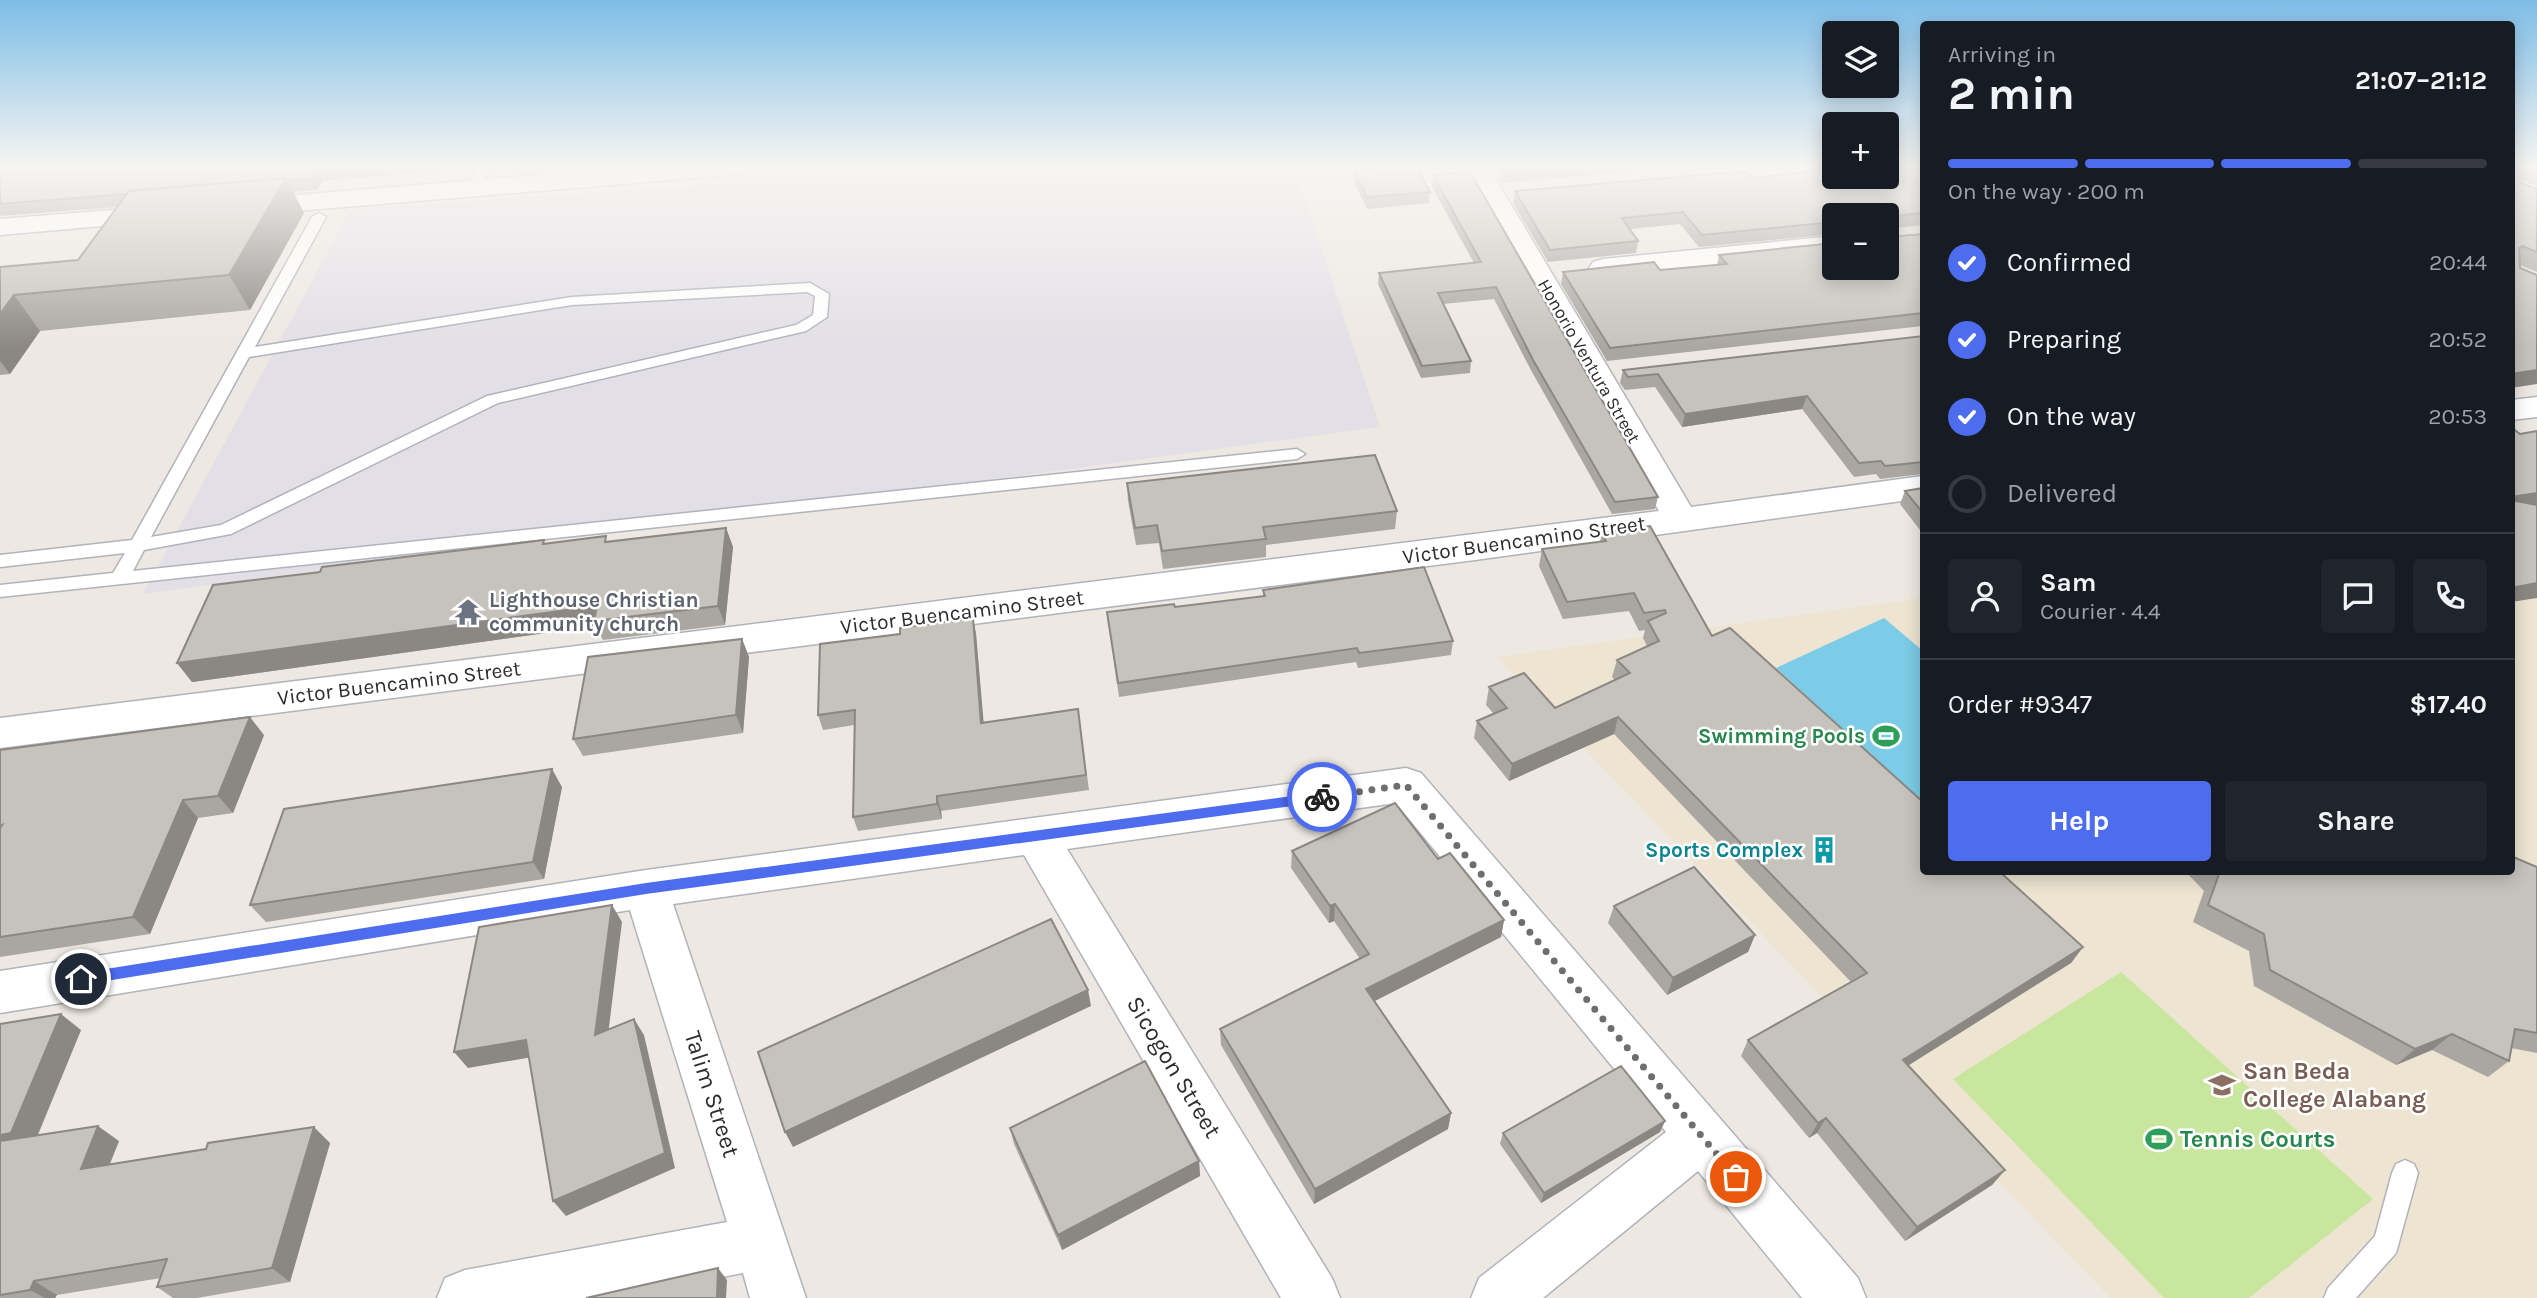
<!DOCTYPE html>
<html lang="en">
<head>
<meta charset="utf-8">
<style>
	body { margin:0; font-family:Karla,sans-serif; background:#20242c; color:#f1f3f6; height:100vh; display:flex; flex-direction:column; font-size:26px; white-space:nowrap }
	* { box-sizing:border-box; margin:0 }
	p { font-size:23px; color:#9ea1a6 }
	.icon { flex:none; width:38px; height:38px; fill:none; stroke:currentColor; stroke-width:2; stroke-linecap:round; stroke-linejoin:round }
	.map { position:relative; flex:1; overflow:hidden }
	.details { position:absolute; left:1920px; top:21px; width:595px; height:854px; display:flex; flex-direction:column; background:#171b24; border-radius:7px; box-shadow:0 4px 18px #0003 }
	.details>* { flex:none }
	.controls { position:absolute; left:1822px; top:21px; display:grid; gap:14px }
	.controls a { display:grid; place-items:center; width:77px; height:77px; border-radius:7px; background:#171b24; box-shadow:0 4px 18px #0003; font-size:35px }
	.pin { position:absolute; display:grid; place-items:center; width:60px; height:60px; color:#fff; margin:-30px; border:4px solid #fff; border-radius:50%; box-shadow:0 2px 7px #0007 }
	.courier { position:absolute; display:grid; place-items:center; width:70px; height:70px; margin:-35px; border:5px solid #4d6cee; border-radius:50%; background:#fff; color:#222; box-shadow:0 2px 9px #0007 }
	.summary em { font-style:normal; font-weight:700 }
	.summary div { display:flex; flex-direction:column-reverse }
	.summary { display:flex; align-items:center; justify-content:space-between; height:119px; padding:0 28px }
	h1 { font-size:46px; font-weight:700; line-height:52px }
	.bar { display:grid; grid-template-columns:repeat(4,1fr); gap:10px 7px; align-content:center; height:84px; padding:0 28px }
	.bar i { height:9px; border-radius:5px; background:#363941 }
	.bar .current { background:#4d6cee }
	.bar p { grid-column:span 4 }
	.line { display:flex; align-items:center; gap:18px; padding:0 28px; border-top:2px solid #363941 }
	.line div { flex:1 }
	.round { display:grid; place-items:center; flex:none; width:74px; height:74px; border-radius:7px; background:#20242c }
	ol { padding:0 28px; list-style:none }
	li { display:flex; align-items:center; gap:21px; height:77px }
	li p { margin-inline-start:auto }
	li .icon { padding:7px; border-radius:50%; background:#4d6cee; color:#fff; stroke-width:4 }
	li:last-child { color:#9ea1a6 }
	li i { width:38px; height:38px; border:4px solid #363941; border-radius:50% }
	.primary-button { display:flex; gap:14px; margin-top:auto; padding:14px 28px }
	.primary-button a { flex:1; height:80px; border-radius:7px; background:#4d6cee; color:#fff; font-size:28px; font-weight:700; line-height:80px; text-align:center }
	.primary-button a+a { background:#20242c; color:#f1f3f6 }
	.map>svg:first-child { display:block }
</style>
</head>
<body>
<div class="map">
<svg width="2537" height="1298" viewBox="0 0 2537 1298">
	<rect width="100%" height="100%" fill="#ede8e1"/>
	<path fill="#e2e0e6" d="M469,166H638L462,181Z
		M980,166H1294L1380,427L143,594L351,209Z"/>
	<path fill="#ede4d2" d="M2537,514V1298H2110L1497,657L1923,598V872H2511V517Z"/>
	<path fill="#c8e69e" d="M2121,972L2373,1199L2249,1298H2164L1953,1079Z"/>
	<path fill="#7ccbe7" d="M1884,618L1923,651V803L1776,668Z"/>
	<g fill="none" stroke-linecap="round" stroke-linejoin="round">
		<defs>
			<path id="service" d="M478,166H491L477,192H467L465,189Z
				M319,213L326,217L255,347L572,297L810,283L829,294L827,317L806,331L498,403L231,534L144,550L133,571L1297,449L1305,454L1297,459L0,597V585L113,573L125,553L0,567V555L132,540L312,217ZM807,292L815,296L813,315L796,325L487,396L221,525L151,537L249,357L572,305Z
				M2405,1160L2414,1164L2418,1173L2396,1253L2356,1298H2324L2328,1288L2375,1236L2392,1173L2396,1164Z"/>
			<path id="minor" d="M1462,166H1488L1691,507L1923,476V498L1475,560L0,748V718L1659,511Z
				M1728,166H1822L1818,171L1809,174L1697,185L1688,183L1684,177L1688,171Z
				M1834,236V252L1603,277L1593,274L1589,268L1593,262L1603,259Z
				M2537,397V417L2511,420V400Z
				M1406,768L1421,773L1858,1278L1866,1298H1802L1698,1171L1543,1298H1471L1479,1278L1666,1132L1396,803L1067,849L1332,1278L1340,1298H1281L1024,855L673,904L806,1298H750L743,1273L612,1298H437L445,1278L465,1270L727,1222L630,910L0,1013V971L646,870Z"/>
			<path id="tertiary" d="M646,166H755L751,171L742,174L249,215L239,213L236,207L239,201L249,199Z
				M161,206L171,208L175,214L171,220L0,235V219Z"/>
		</defs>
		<use href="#service" stroke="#b1b3bc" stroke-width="3"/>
		<use href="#minor" stroke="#b1b3bc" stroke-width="3"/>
		<use href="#tertiary" stroke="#b1b3bc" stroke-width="3"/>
		<use href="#service" fill="#fff" fill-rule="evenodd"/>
		<use href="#minor" fill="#fff" fill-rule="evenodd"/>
		<use href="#tertiary" fill="#fff" fill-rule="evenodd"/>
	</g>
	<path fill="#aaa7a2" d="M0,166H458L456,170L322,181L317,190L293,192L304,213L250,310L40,331L10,374L0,375V267L78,260L117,207L0,216Z
		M1515,166H1693L1501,183L1500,180L1501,170L1516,168Z
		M1819,166H1923V225L1888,229L1889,237L1923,234V326L1607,361L1561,284L1563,272L1660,270L1717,265L1719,255L1886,268L1834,215V234L1699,247L1680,224L1630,229L1638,241L1636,253L1548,262L1513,203L1515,191L1753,178L1818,170Z
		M2511,166H2537V186L2519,179V182L2537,189V272L2520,265Z
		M1354,170L1430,192L1429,203L1367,209L1354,181Z
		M1433,175L1658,497L1655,509L1612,514L1532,372L1494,299L1443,304L1471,361L1470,373L1421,378L1378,284L1379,273L1474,263L1432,187Z
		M1923,336V474L1880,479L1876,474L1854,477L1802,409L1682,427L1655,387L1625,390L1620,383L1623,370Z
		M1127,483L1397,511L1395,529L1266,545V557L1163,569L1159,543L1136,545L1128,501Z
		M1923,488V534L1900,504L1905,491Z
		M726,528L733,547L725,625L603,640L596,626L192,682L177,663L320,572L546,543L609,542Z
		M1602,533L1712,636L2083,947L2071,963L1909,1065L2005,1170L1992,1185L1905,1241L1817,1133L1809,1138L1741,1056L1748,1040L1851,982L1614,734L1509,781L1474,738L1477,721L1494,714L1486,705L1489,687L1555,708L1615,680L1612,677L1617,660L1647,646L1643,638L1645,630L1639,631L1629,611L1563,619L1539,566L1542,549L1600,542Z
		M1263,590L1453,641L1451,655L1358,668L1356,662L1119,697L1109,626L1263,596Z
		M973,618L976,634L983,722L1078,709L1089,790L941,811L942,819L858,831L853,817L854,725L823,730L818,715L900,634Z
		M742,639L749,657L743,733L583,756L573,739Z
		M264,735L233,813L198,818L150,934L0,957V750Z
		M562,787L544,879L266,922L250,905Z
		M1292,851L1438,859L1504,920L1501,937L1374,1001L1451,1113L1448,1129L1314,1204L1221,1045L1220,1029L1360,959L1334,921L1329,923L1291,868Z
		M2537,867V1053L2511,1048L2509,1061L2488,1077L2432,1050L2396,1065L2254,986L2249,951L2193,922L2204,891L2186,872H2511Z
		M1614,906L1755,935L1748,952L1667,995L1608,923Z
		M0,1024L81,1030L38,1135L119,1141L109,1164L330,1143L290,1282L197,1298H173L157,1287L161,1278L57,1295L55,1298H0Z
		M1665,1121L1660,1132L1541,1203L1500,1144L1503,1133Z
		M1010,1128L1199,1161L1200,1176L1062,1250L1014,1144Z"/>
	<path fill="#8b8884" d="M316,169L322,181L317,190L311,179Z
		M286,178L304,213L250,310L229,275Z
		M14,295L40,331L10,374L0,361V314Z
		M2537,370V384L2511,388V374Z
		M1807,396L1802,409L1682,427L1685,414Z
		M2537,493V508L2511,512V497Z
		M726,528L733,547L725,625L718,606Z
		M2537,583V598L2511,602V588Z
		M597,606L594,621L596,626L192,682L177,663Z
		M973,618L976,634L985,738L981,723Z
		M742,639L749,657L743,733L736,715Z
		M250,717L264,735L233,813L218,796Z
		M1618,717L1614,734L1509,781L1512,764Z
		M552,769L562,787L544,879L533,862Z
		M937,796L941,811L942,819L937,804Z
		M183,800L198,818L150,934L133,917Z
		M1335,904L1334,921L1329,923L1330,906Z
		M612,905L622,922L606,1051L595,1035Z
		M1504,920L1501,937L1365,1006L1366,989Z
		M1755,935L1748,952L1667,995L1673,978Z
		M2083,947L2071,963L1893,1075L1903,1060Z
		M1088,990L1091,1006L793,1147L785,1132Z
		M61,1014L81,1030L32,1148L0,1154V1135Z
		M634,1019L644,1035L675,1168L566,1216L553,1201Z
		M2452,1034L2432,1050L2396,1065L2415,1049Z
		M526,1040L538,1056L468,1068L454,1052Z
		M1451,1113L1448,1129L1314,1204L1315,1189Z
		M1826,1118L1817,1133L1809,1138L1818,1123Z
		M1665,1121L1660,1132L1541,1203L1544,1193Z
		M98,1126L119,1141L102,1184L81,1169Z
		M314,1127L330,1143L290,1282L272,1268Z
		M1199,1161L1200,1176L1062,1250L1058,1235Z
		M2005,1170L1992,1185L1905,1241L1917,1227Z
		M718,1268L727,1280L726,1298H717Z
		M34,1281L57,1295L55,1298H45L30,1290Z"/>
	<path fill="#c6c2bc" stroke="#8b8884" stroke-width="2" d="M0,166H356L316,169L311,179L287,181L286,178L129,191L126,194L0,204Z
		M1393,166H1416L1430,192L1367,197L1354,170Z
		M1523,166H1576L1503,173L1501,170L1524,168Z
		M1824,166H1834V177H1886V166H1923V213L1888,217L1889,237L1923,234V313L1610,348L1563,272L1654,262L1660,270L1727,264L1719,255L1834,243V268H1886V215H1834V222L1702,235L1683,212L1622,218L1638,241L1550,250L1515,191L1746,171L1753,178L1828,169Z
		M2511,166H2520L2519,182L2537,189V252L2523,246L2519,248L2520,268L2537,275V370L2511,374Z
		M1470,172L1658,497L1615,502L1533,360L1496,287L1438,293L1471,361L1422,366L1379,273L1481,262L1433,175Z
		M286,178L229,275L14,295L0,314V267L78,260L129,191Z
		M1923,336V462L1885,466L1881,461L1859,463L1807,396L1685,414L1658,374L1628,377L1623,370Z
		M2511,427L2520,434L2537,431V493L2511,497Z
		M1375,455L1397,511L1263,527L1266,539L1162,551L1157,525L1135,528L1127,483Z
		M1923,488V513L1905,491Z
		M2511,500L2537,505V583L2511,588Z
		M1650,526L1712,636L1730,628L1923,802V872H2000L2083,947L1903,1060L2005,1170L1917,1227L1826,1118L1818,1123L1748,1040L1867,973L1618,717L1512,764L1477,721L1507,708L1489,687L1524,673L1555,708L1630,673L1617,660L1659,641L1648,621L1666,613L1665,610L1644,613L1634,593L1567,602L1542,549L1606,541L1602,533Z
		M726,528L718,606L594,621L597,606L177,663L213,585L320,572L322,567L544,540L543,544L606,536L605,542Z
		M1424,567L1453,641L1359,653L1357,648L1118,683L1107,612L1174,604L1175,607L1265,596L1263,590Z
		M973,618L981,723L1078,709L1086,775L937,796V804L853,817L855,710L818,715L820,644L900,634V628Z
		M742,639L736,715L573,739L588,657Z
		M250,717L218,796L183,800L133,917L0,937V828L2,825L0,826V750Z
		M552,769L533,862L250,905L284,809Z
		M1395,803L1438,859L1450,853L1504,920L1366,989L1451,1113L1315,1189L1220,1029L1369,954L1335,904L1330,906L1292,851Z
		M2511,856L2537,867V1033L2515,1029L2509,1061L2452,1034L2415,1049L2270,970L2264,934L2208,905L2219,874L2216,872H2511Z
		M1694,867L1755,935L1673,978L1614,906Z
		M612,905L595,1035L634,1019L665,1153L553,1201L526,1040L454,1052L479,927Z
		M1051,919L1088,990L785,1132L758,1052Z
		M61,1014L11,1133L0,1135V1024Z
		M1145,1061L1199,1161L1058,1235L1010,1128Z
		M1621,1066L1665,1121L1544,1193L1503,1133Z
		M98,1126L81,1169L206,1149L208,1143L314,1127L272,1268L157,1287L167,1259L34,1281L30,1290L0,1295V1141Z
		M718,1268L717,1298H586Z"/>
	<linearGradient id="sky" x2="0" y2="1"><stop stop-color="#7dbde8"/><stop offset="0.48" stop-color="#f7f5f2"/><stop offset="1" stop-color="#f7f5f2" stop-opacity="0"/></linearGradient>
	<rect width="2537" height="348" fill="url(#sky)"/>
	<path fill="#4d6cee" d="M1322,792L1328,797L1322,802L646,894L81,985L74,979L81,973L646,883Z"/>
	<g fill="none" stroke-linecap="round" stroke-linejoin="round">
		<path stroke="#706e6c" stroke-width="7" stroke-dasharray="0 12.6" d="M1322,797L1406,785L1736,1177"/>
	</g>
	<defs>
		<symbol id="temple-bare" viewBox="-9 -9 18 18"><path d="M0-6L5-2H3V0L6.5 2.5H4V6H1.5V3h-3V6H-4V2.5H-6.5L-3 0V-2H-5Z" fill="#6b7280" stroke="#fff" stroke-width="2.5" paint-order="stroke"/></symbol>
		<symbol id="stadium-bare" viewBox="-9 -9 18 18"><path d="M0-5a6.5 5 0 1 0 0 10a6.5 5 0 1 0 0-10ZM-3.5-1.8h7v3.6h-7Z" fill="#2e9e5b" stroke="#fff" stroke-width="2.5" paint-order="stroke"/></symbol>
		<symbol id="building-bare" viewBox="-9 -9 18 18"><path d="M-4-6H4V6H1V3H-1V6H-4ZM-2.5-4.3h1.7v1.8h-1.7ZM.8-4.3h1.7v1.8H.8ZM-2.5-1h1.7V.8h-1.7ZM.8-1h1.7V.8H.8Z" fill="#0f9aa8" stroke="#fff" stroke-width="2.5" paint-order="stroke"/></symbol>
		<symbol id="university-bare" viewBox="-9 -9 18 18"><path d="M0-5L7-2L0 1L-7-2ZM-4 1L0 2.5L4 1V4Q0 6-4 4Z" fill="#8d6e63" stroke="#fff" stroke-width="2.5" paint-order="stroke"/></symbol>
	</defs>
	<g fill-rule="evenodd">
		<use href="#temple-bare" x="449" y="593" width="38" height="38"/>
		<use href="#stadium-bare" x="1867" y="717" width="38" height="38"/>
		<use href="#building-bare" x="1805" y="831" width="38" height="38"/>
		<use href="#university-bare" x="2203" y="1066" width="38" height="38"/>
		<use href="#stadium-bare" x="2140" y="1120" width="38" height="38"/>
	</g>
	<g text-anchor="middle" stroke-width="5" stroke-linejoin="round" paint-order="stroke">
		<g font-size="18" fill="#2d2d2d" stroke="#fff">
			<text transform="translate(1589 361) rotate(60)" y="6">Honorio Ventura Street</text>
		</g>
		<g font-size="21" fill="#2d2d2d" stroke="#fff">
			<text transform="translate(1524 540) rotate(-8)" y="7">Victor Buencamino Street</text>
			<text transform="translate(962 612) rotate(-7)" y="7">Victor Buencamino Street</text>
			<text transform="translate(399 683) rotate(-7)" y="7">Victor Buencamino Street</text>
		</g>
		<g font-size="21" font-weight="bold" fill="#5b616d" stroke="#fff" text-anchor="start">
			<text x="489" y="607">Lighthouse Christian<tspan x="489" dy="24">community church</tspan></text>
		</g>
		<g font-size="21" font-weight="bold" fill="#27864d" stroke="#fff" text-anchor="end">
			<text x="1865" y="743">Swimming Pools</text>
		</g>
		<g font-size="21" font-weight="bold" fill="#0d838f" stroke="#fff" text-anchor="end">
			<text x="1803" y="857">Sports Complex</text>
		</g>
		<g font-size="24" fill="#2d2d2d" stroke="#fff">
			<text transform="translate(1174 1067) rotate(59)" y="8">Sicogon Street</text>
			<text transform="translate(712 1094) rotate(72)" y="8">Talim Street</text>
		</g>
		<g font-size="24" font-weight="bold" fill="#785e54" stroke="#fff" text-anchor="start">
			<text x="2243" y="1079">San Beda<tspan x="2243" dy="28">College Alabang</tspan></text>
		</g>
		<g font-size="24" font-weight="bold" fill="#27864d" stroke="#fff" text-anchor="start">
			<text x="2180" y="1147">Tennis Courts</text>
		</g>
	</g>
</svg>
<div class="controls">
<a><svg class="icon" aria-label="layers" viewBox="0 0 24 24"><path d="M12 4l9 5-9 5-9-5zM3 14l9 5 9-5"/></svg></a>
<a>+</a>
<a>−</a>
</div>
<div class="pin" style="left:1736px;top:1177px;background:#ea580c"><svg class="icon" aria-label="bag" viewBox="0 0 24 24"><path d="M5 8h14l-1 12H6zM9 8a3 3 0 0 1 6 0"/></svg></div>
<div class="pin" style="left:81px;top:979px;background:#1f2937"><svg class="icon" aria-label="home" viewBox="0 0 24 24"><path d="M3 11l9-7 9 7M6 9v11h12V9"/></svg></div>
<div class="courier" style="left:1322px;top:797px"><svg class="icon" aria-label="bike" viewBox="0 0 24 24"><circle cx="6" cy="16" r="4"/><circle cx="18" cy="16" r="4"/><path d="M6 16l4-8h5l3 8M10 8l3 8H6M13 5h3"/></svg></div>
<section class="details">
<div class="summary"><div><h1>2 min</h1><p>Arriving in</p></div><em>21:07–21:12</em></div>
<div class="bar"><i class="current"></i><i class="current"></i><i class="current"></i><i></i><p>On the way · 200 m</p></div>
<ol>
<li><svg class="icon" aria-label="check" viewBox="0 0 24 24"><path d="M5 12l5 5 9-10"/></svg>Confirmed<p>20:44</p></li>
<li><svg class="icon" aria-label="check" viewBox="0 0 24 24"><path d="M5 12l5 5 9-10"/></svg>Preparing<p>20:52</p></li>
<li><svg class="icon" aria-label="check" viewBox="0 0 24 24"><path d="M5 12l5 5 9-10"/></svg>On the way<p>20:53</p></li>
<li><i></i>Delivered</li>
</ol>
<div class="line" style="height:126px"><a class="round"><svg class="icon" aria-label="person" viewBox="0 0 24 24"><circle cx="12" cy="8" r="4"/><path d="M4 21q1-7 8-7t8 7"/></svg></a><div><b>Sam</b><p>Courier · 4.4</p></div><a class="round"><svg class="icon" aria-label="chat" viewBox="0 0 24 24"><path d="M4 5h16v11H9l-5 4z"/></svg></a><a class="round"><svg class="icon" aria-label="phone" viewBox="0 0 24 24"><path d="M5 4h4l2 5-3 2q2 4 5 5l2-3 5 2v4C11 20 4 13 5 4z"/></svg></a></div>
<div class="line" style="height:91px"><div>Order #9347</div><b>$17.40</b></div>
<div class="primary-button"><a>Help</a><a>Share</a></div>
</section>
</div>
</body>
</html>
